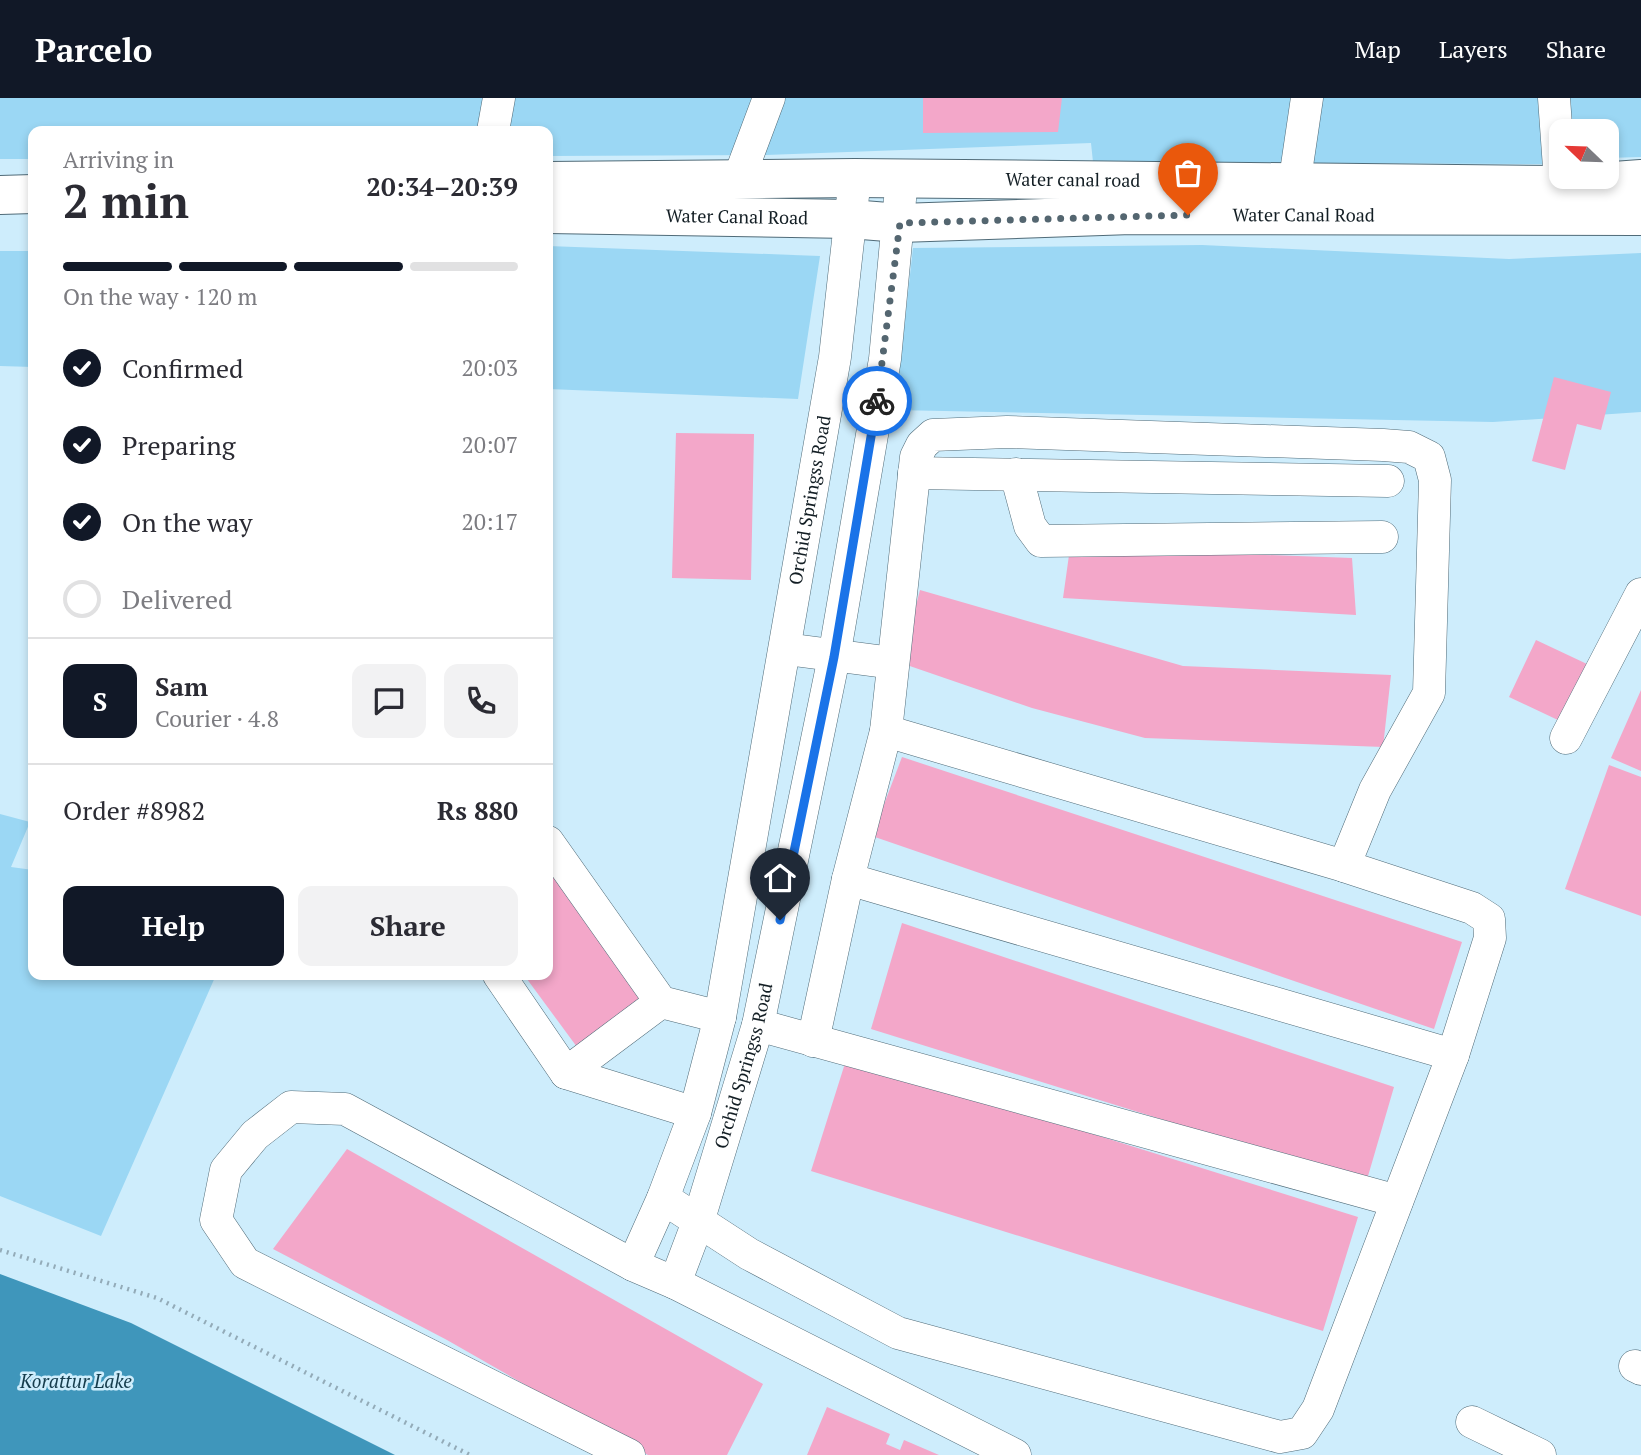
<!DOCTYPE html>
<html lang="en">
<head>
<meta charset="utf-8">
<style>
	body { margin:0; font-family:"PT Serif",serif; background:#f2f2f3; color:#2b2b33; height:100vh; display:flex; flex-direction:column; font-size:26px; white-space:nowrap }
	* { box-sizing:border-box; margin:0 }
	p { font-size:23px; color:#7c7c81 }
	.icon { flex:none; width:38px; height:38px; fill:none; stroke:currentColor; stroke-width:2; stroke-linecap:round; stroke-linejoin:round }
	.map { position:relative; flex:1; overflow:hidden }
	.drawer { position:absolute; left:28px; top:28px; width:525px; height:854px; display:flex; flex-direction:column; background:#fff; border-radius:14px; box-shadow:0 4px 10px #0003 }
	.drawer>* { flex:none }
	.needle { width:46px; rotate:293deg }
	.fabs { position:absolute; left:1549px; top:21px; display:grid; gap:14px }
	.fabs a { display:grid; place-items:center; width:70px; height:70px; border-radius:14px; background:#fff; box-shadow:0 4px 10px #0003; font-size:35px }
	.pin { position:absolute; display:grid; place-items:center; width:60px; height:60px; color:#fff; margin:-72px -30px; border-radius:50% 50% 50% 0; rotate:-45deg; box-shadow:0 0 7px #0007 }
	.pin .icon { rotate:45deg }
	.courier { position:absolute; display:grid; place-items:center; width:70px; height:70px; margin:-35px; border:5px solid #1a73e8; border-radius:50%; background:#fff; color:#222; box-shadow:0 2px 9px #0007 }
	.summary em { font-style:normal; font-weight:700 }
	.summary div { display:flex; flex-direction:column-reverse }
	.summary { display:flex; align-items:center; justify-content:space-between; height:119px; padding:0 35px }
	h1 { font-size:46px; font-weight:700; line-height:52px }
	.bar { display:grid; grid-template-columns:repeat(4,1fr); gap:10px 7px; align-content:center; height:84px; padding:0 35px }
	.bar i { height:9px; border-radius:5px; background:#e1e1e2 }
	.bar .on { background:#111827 }
	.bar p { grid-column:span 4 }
	.line { display:flex; align-items:center; gap:18px; padding:0 35px; border-top:2px solid #e1e1e2 }
	.line div { flex:1 }
	.round { display:grid; place-items:center; flex:none; width:74px; height:74px; border-radius:14px; background:#f2f2f3 }
	ol { padding:0 35px; list-style:none }
	li { display:flex; align-items:center; gap:21px; height:77px }
	li p { margin-inline-start:auto }
	li .icon { padding:7px; border-radius:50%; background:#111827; color:#fff; stroke-width:4 }
	li:last-child { color:#7c7c81 }
	li i { width:38px; height:38px; border:4px solid #e1e1e2; border-radius:50% }
	.button { display:flex; gap:14px; margin-top:auto; padding:14px 35px }
	.button a { flex:1; height:80px; border-radius:14px; background:#111827; color:#fff; font-size:28px; font-weight:700; line-height:80px; text-align:center }
	.button a+a { background:#f2f2f3; color:#2b2b33 }
	header { display:flex; align-items:center; gap:42px; box-sizing:border-box; height:98px; padding:0 35px; background:#111827; color:#fff }
	header strong { font-size:33px }
	nav { display:flex; gap:38px; margin-inline-start:auto; font-size:24px }
	.map>svg:first-child { display:block }
</style>
</head>
<body>
<header>
<strong>Parcelo</strong>
<nav><a>Map</a><a>Layers</a><a>Share</a></nav>
</header>
<div class="map">
<svg width="1641" height="1357" viewBox="0 0 1641 1357">
	<rect width="100%" height="100%" fill="#ceedfc"/>
	<path fill="#9bd7f4" d="M0,0H1641V59L1607,60L1606,33H1561L1547,66L1093,64L1091,45L766,57L548,58V33H33V61H0Z
		M1202,147L1509,161L1641,155V314L1493,324L895,312L913,150Z
		M548,148L820,158L798,301L548,291Z
		M0,153H33V269L0,268Z
		M0,716L30,724L11,769L33,772V877H216L101,1138L0,1098Z"/>
	<path fill="#3f96bb" d="M0,1176L131,1225L395,1357H0Z"/>
	<path fill="#f3a7c9" d="M923,0H1062L1058,34L923,35Z
		M1554,279L1611,294L1601,332L1577,326L1565,372L1532,363Z
		M676,335L754,336L751,482L672,480Z
		M1070,450L1352,460L1356,517L1063,500Z
		M920,492L1183,568L1391,577L1383,649L1145,640L1032,610L901,565Z
		M1536,542L1587,566L1560,623L1509,599Z
		M1641,592V673L1611,660Z
		M902,659L1462,844L1434,931L872,738Z
		M1609,667L1641,679V818L1565,791Z
		M548,772L642,901L577,949L524,877H548Z
		M902,825L1394,989L1366,1085L871,931Z
		M847,959L1358,1119L1323,1233L811,1073Z
		M347,1051L763,1286L727,1357H648L447,1242L273,1151Z
		M827,1309L890,1336L886,1346L900,1352L904,1342L939,1357H807Z"/>
	<g fill="none" stroke-linecap="round" stroke-linejoin="round">
		<defs>
			<g id="minor">
				<path d="M1554,0L1562,111"/>
				<path d="M493,33L499,0"/>
				<path d="M739,80L769,0"/>
				<path d="M1291,108L1307,0"/>
				<path d="M914,375L1388,383"/>
				<path d="M1016,376L1030,428L1041,443L1382,439"/>
				<path d="M786,551L893,565"/>
				<path d="M1566,640L1641,496"/>
				<path d="M548,744L661,904L720,919"/>
				<path d="M848,781L1453,957"/>
				<path d="M499,877L566,975L695,1015"/>
				<path d="M758,927L1397,1103"/>
				<path d="M813,943L848,781L886,633L916,359L922,347L933,337L1007,334L1383,347L1409,349L1429,359L1435,382L1429,595L1375,692L1344,768"/>
				<path d="M566,975L661,904"/>
				<path d="M663,1100L749,1156L898,1235L1280,1339L1302,1335L1318,1311L1453,957L1490,840L1489,821L1472,810L1344,768L886,633"/>
				<path id="s1" d="M633,1167L663,1100L695,1015L720,919L835,259L855,80"/>
				<path id="s2" d="M675,1185L698,1124L758,927L834,559L885,261L902,80"/>
				<path d="M1635,1268L1641,1271"/>
				<path d="M1472,1324L1540,1357"/>
				<path d="M629,1357L245,1165L216,1122L226,1072L255,1037L291,1009L345,1011L633,1167L675,1185L1015,1357"/>
			</g>
			<g id="secondary">
				<path id="s3" d="M548,83L855,80L1560,87L1641,81"/>
				<path d="M0,97L33,96"/>
				<path id="s4" d="M548,116L850,121L900,125L1131,117L1641,118"/>
			</g>
		</defs>
		<use href="#minor" stroke="#506b78" stroke-width="33"/>
		<use href="#secondary" stroke="#506b78" stroke-width="40"/>
		<path stroke="#93abb8" stroke-width="4.5" stroke-dasharray="2 5" stroke-linecap="butt" d="M0,1152L157,1200L470,1357"/>
		<use href="#minor" stroke="#fff" stroke-width="32"/>
		<use href="#secondary" stroke="#fff" stroke-width="38"/>
	</g>
	<g fill="none" stroke-linecap="round" stroke-linejoin="round">
		<path stroke="#546670" stroke-width="7" stroke-dasharray="0 12.6" d="M877,303L900,125L1188,117"/>
		<path stroke="#1a73e8" stroke-width="9" d="M780,822L834,559L877,303"/>
	</g>
	<g text-anchor="middle" stroke-width="5" stroke-linejoin="round" paint-order="stroke">
		<g font-size="18" fill="#131e24" stroke="#ceedfc">
			<text dy="6" stroke="none"><textPath href="#s3" startOffset="525">Water canal road</textPath></text>
			<text dy="6" stroke="none"><textPath href="#s4" startOffset="756">Water Canal Road</textPath></text>
			<text dy="6" stroke="none"><textPath href="#s4" startOffset="189">Water Canal Road</textPath></text>
			<text dy="6" stroke="none"><textPath href="#s1" startOffset="788">Orchid Springss Road</textPath></text>
			<text dy="6" stroke="none"><textPath href="#s2" startOffset="228">Orchid Springss Road</textPath></text>
		</g>
		<g font-size="19" font-style="italic" fill="#153c4c" stroke="#ceedfc">
			<text x="76" y="1290">Korattur Lake</text>
		</g>
	</g>
</svg>
<div class="fabs">
<a><svg class="needle" viewBox="-14 -14 28 28"><path d="M0-13l5 13h-10z" fill="#e53935"/><path d="M0 13l5-13h-10z" fill="#7c7c81"/></svg></a>
</div>
<div class="pin" style="left:1188px;top:117px;background:#ea580c"><svg class="icon" aria-label="bag" viewBox="0 0 24 24"><path d="M5 8h14l-1 12H6zM9 8a3 3 0 0 1 6 0"/></svg></div>
<div class="pin" style="left:780px;top:822px;background:#1f2937"><svg class="icon" aria-label="home" viewBox="0 0 24 24"><path d="M3 11l9-7 9 7M6 9v11h12V9"/></svg></div>
<div class="courier" style="left:877px;top:303px"><svg class="icon" aria-label="bike" viewBox="0 0 24 24"><circle cx="6" cy="16" r="4"/><circle cx="18" cy="16" r="4"/><path d="M6 16l4-8h5l3 8M10 8l3 8H6M13 5h3"/></svg></div>
<section class="drawer">
<div class="summary"><div><h1>2 min</h1><p>Arriving in</p></div><em>20:34–20:39</em></div>
<div class="bar"><i class="on"></i><i class="on"></i><i class="on"></i><i></i><p>On the way · 120 m</p></div>
<ol>
<li><svg class="icon" aria-label="check" viewBox="0 0 24 24"><path d="M5 12l5 5 9-10"/></svg>Confirmed<p>20:03</p></li>
<li><svg class="icon" aria-label="check" viewBox="0 0 24 24"><path d="M5 12l5 5 9-10"/></svg>Preparing<p>20:07</p></li>
<li><svg class="icon" aria-label="check" viewBox="0 0 24 24"><path d="M5 12l5 5 9-10"/></svg>On the way<p>20:17</p></li>
<li><i></i>Delivered</li>
</ol>
<div class="line" style="height:126px"><b class="round" style="background:#111827;color:#fff">S</b><div><b>Sam</b><p>Courier · 4.8</p></div><a class="round"><svg class="icon" aria-label="chat" viewBox="0 0 24 24"><path d="M4 5h16v11H9l-5 4z"/></svg></a><a class="round"><svg class="icon" aria-label="phone" viewBox="0 0 24 24"><path d="M5 4h4l2 5-3 2q2 4 5 5l2-3 5 2v4C11 20 4 13 5 4z"/></svg></a></div>
<div class="line" style="height:91px"><div>Order #8982</div><b>Rs 880</b></div>
<div class="button"><a>Help</a><a>Share</a></div>
</section>
</div>
</body>
</html>
